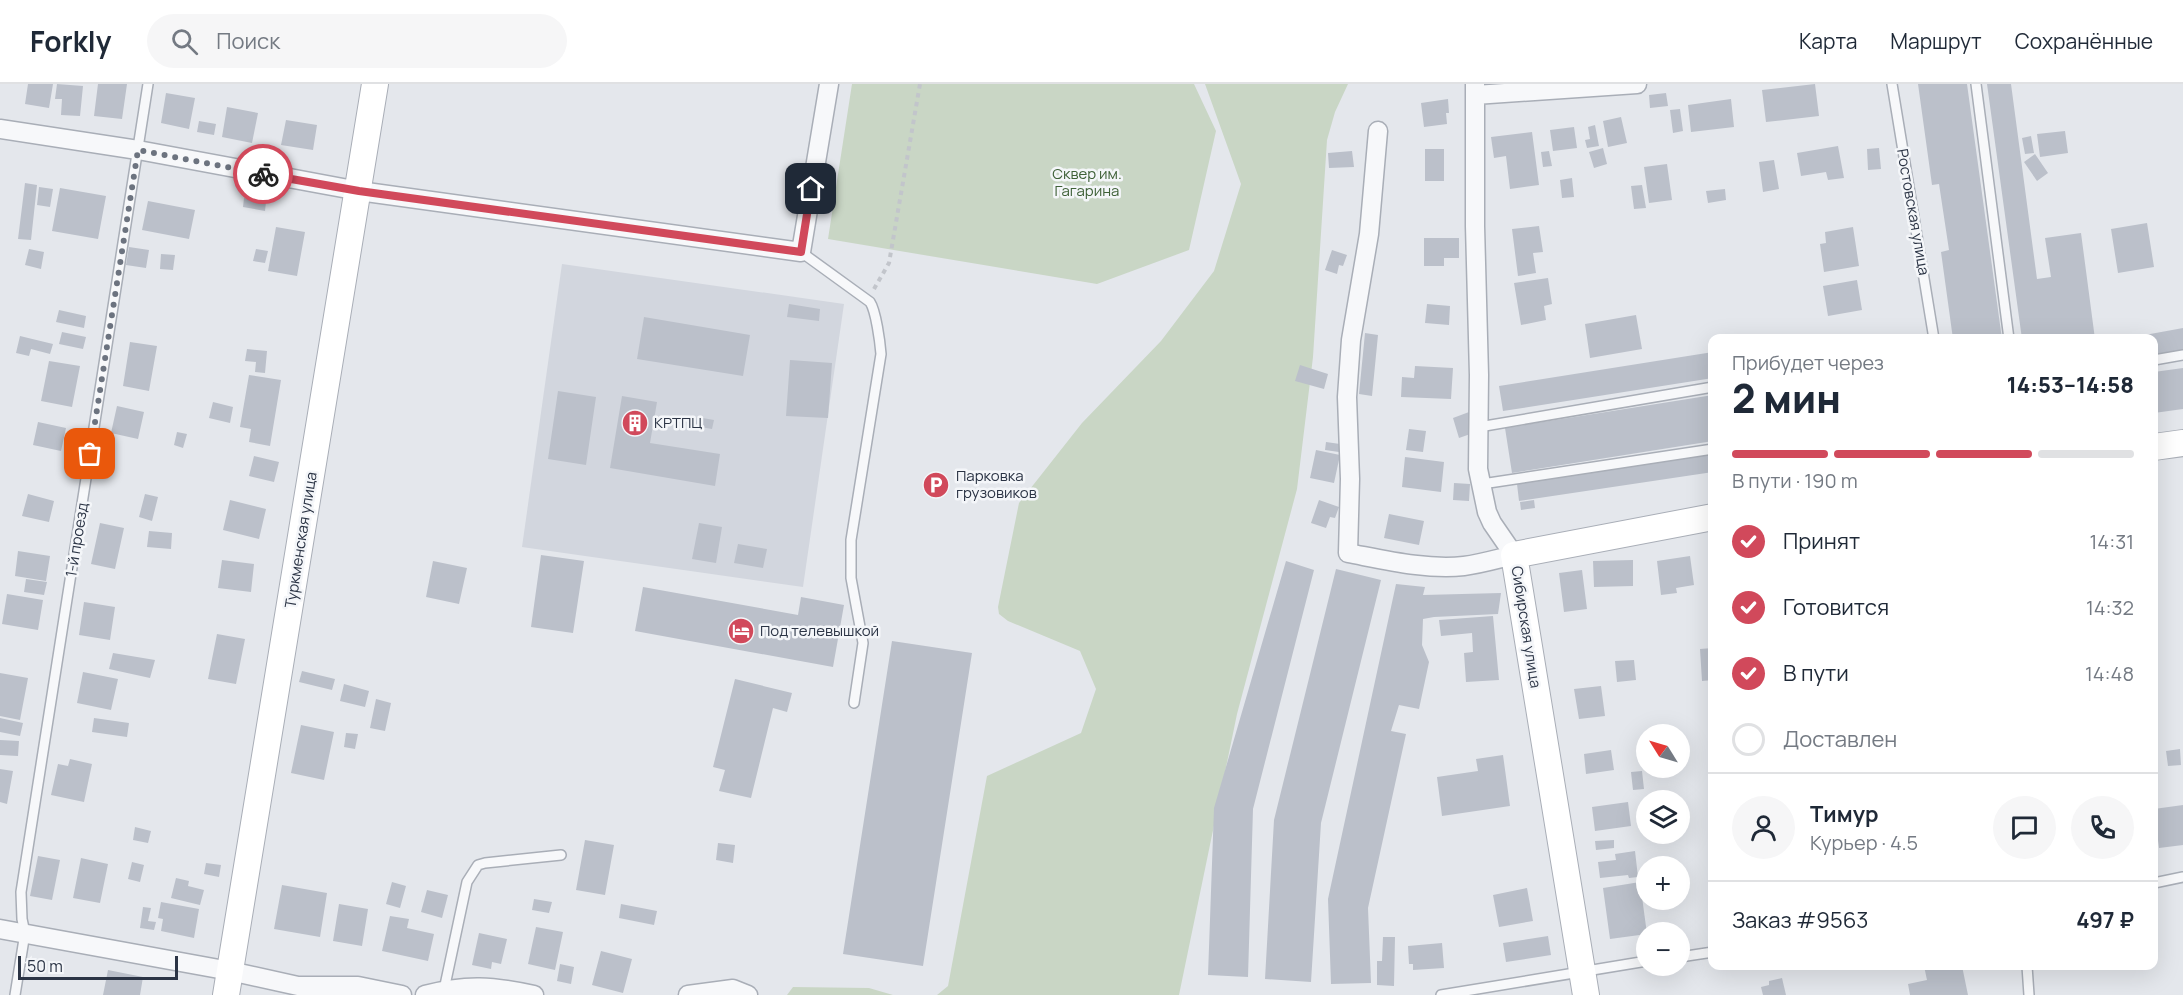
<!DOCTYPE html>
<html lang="ru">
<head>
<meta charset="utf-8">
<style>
	body { margin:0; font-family:Manrope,sans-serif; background:#f6f6f7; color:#1f2937; height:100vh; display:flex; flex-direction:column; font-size:22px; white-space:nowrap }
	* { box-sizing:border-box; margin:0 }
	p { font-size:20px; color:#747a83 }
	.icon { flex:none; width:33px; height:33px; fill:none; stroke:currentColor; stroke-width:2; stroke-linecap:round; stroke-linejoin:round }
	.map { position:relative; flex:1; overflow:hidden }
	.details { position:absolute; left:1708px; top:250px; width:450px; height:636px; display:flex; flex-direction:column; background:#fff; border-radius:12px; box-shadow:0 6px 24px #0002 }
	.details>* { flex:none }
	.needle { width:39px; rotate:307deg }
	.buttons { position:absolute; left:1636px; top:640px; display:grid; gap:12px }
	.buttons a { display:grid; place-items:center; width:54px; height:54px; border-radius:50%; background:#fff; box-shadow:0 6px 24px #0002; font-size:30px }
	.scale { position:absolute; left:18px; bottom:15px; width:160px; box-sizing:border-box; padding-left:6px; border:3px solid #2b3445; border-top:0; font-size:16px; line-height:21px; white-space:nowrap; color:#2b3445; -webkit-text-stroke:4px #f4f6f9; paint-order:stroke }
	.pin { position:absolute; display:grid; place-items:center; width:51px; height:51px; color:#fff; margin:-26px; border-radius:12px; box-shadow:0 3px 9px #0006 }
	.courier { position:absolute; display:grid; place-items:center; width:60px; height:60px; margin:-30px; border:4px solid #d1495b; border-radius:50%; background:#fff; color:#222; box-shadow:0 2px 8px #0007 }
	.headline em { font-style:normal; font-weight:800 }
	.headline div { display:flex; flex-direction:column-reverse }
	.headline { display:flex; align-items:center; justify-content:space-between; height:102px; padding:0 24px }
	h1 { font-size:39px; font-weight:800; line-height:45px }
	.bar { display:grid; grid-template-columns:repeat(4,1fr); gap:9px 6px; align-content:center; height:72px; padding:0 24px }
	.bar i { height:8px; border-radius:4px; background:#e0e1e3 }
	.bar .selected { background:#d1495b }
	.bar p { grid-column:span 4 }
	.line { display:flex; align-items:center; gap:15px; padding:0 24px; border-top:2px solid #e0e1e3 }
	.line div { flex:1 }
	.round { display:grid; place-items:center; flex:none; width:63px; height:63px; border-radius:32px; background:#f6f6f7 }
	ol { padding:0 24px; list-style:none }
	li { display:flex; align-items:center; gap:18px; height:66px }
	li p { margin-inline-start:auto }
	li .icon { padding:6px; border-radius:50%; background:#d1495b; color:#fff; stroke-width:4 }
	li:last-child { color:#747a83 }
	li i { width:33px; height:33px; border:3px solid #e0e1e3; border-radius:50% }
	header { display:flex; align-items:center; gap:36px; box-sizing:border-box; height:84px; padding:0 30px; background:#fff; border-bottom:2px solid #e0e1e3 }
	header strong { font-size:28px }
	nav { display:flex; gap:33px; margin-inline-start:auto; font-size:21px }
	.search { width:420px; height:54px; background:#f6f6f7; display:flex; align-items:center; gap:15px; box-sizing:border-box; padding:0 21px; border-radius:33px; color:#747a83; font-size:22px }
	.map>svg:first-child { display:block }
</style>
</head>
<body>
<header>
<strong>Forkly</strong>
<div class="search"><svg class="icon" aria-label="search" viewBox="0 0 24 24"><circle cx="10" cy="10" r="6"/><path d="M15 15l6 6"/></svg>Поиск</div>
<nav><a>Карта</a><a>Маршрут</a><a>Сохранённые</a></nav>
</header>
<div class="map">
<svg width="2183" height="911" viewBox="0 0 2183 911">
	<rect width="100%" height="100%" fill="#e4e7ec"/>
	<path fill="#d2d6de" d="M562,180L844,220L803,503L522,463Z"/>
	<path fill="#c9d6c5" d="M852,0H1194L1216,47L1189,166L1097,200L828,155Z
		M1205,0H1348L1335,28L1327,56L1313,273L1297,405L1237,630L1179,911H937L948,902L987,692L1081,649L1096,605L1080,567L1008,537L999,530L998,523L1019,419L1082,339L1161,257L1214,187L1241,100Z
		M793,903L869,904L893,911H787Z"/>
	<path fill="#bbc0ca" d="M28,0H53L49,24L25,20Z
		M57,0L83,2L80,32L61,31L62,15H55Z
		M98,0H127L122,35L94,32Z
		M1815,0L1819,32L1766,38L1762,6Z
		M1918,0H1967L2002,255H1953L1941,168L1949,166L1939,100L1932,101Z
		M1987,0H2011L2037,195L2051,193L2045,154L2081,149L2095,255H2022Z
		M166,9L195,14L189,45L161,39Z
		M1666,9L1668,22L1650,24L1649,11Z
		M1448,15L1449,29H1446L1447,40L1424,43L1421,19Z
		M1731,15L1734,43L1691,48L1688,21Z
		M227,23L258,29L252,59L222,53Z
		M1680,25L1683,47L1673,49L1670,26Z
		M1621,33L1627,59L1608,63L1603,37Z
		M286,36L317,41L313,66L281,61Z
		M199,37L216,40L214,51L197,48Z
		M1595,41L1599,62L1587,64L1585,56L1590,55L1588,43Z
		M1574,43L1577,64L1553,67L1550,46Z
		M2065,47L2068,69L2040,73L2037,50Z
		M1532,48L1539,101L1510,105L1506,72L1494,74L1491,53Z
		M2031,52L2034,69L2025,70L2022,54Z
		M1838,62L1844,94L1828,96L1826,88L1801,92L1797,69Z
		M1603,64L1607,80L1594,84L1589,68Z
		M1879,64L1881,85L1868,86L1867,65Z
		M1425,65H1444V97H1425Z
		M1352,67L1354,83L1329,84L1328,69Z
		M1549,67L1552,82L1543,83L1541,68Z
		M2035,70L2048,89L2037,97L2024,78Z
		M1774,76L1779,105L1763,108L1759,78Z
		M1667,80L1672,116L1649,119L1644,83Z
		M1572,94L1574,113L1562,114L1560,96Z
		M25,99L37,101L31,156L18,155Z
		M1642,101L1646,124L1634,125L1631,102Z
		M39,103L53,105L50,123L37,121Z
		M60,104L106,112L98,155L52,147Z
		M1725,105L1726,116L1708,119L1706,107Z
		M244,114L266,118L265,127L243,123Z
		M148,117L195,126L189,155L142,146Z
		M2147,139L2154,183L2118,189L2111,145Z
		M1539,142L1543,168L1533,169L1536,189L1518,192L1512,145Z
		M276,143L305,148L297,192L268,187Z
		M1853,143L1859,182L1824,188L1820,160L1826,159L1825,148Z
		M1424,154H1459V174H1444V182H1424Z
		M129,163L149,166L146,184L126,181Z
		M29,165L44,168L41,185L25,181Z
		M256,165L268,167L265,179L253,177Z
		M1332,166L1347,171L1343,182L1339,181L1337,190L1325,186Z
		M161,170L175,171L173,186L160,185Z
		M1548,194L1552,220L1544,222L1546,236L1521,241L1514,199Z
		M1857,196L1862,226L1828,232L1823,202Z
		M789,220L820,225L819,237L787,233Z
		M1427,220L1450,222L1449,241L1425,239Z
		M59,226L86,232L84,244L56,238Z
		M1636,231L1642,265L1590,274L1585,240Z
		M644,233L750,251L743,292L637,275Z
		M2183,244V268L2154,273V255H2123Z
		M62,248L86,253L83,265L59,260Z
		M1365,249L1378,251L1372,312L1359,310Z
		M20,252L53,260L50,270L31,265L29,272L16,269Z
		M130,258L157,262L149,307L123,302Z
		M247,265L267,267L265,289L255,288L256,278L245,277Z
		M1713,268V294L1503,327L1499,302Z
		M790,276L832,279L828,334L786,332Z
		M49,277L80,282L72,323L41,317Z
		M1300,281L1328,290L1324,305L1295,297Z
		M1415,282L1453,284L1451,315L1401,313L1402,293L1414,294Z
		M2183,284V325L2154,329V288Z
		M249,291L281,296L270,362L249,358L251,345L240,343Z
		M558,307L596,313L586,381L548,375Z
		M1713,311V357L1512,389L1505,344Z
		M622,312L657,318L650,359L720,370L715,402L610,384Z
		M213,318L233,323L230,339L209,334Z
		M117,322L144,328L138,355L111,349Z
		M1469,328L1476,348L1459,354L1453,334Z
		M697,333L714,336L712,345L695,342Z
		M38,338L66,344L61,367L33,361Z
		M1409,345L1426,347L1423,368L1406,366Z
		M177,348L187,350L183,364L174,361Z
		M1326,358L1340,360L1339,368L1325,366Z
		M1316,366L1340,371L1334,399L1310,394Z
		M1713,370V388L1519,417L1517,400Z
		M254,372L279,378L274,398L249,392Z
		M1405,373L1444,378L1441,408L1402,403Z
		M1454,399L1470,400L1469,417L1453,416Z
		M28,410L54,417L49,438L22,432Z
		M145,410L158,413L152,437L139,433Z
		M230,416L266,425L259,455L223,446Z
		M1319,416L1339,423L1335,434L1330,433L1326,444L1311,439Z
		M1534,416L1535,424L1521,426L1520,418Z
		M1389,430L1424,437L1419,461L1384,454Z
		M100,439L124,444L115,485L91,480Z
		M699,439L722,443L716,479L692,475Z
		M149,447L172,449L171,465L147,463Z
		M738,460L767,465L763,484L734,479Z
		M18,467L50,472L46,497L15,492Z
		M541,471L584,477L573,549L531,543Z
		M1690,472L1694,501L1676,504L1677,509L1661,511L1657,477Z
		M222,476L254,480L251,508L218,504Z
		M1633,476V502L1594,503L1593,477Z
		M433,477L467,484L459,520L426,513Z
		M1286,477L1314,486L1253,725L1248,893L1208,891L1214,724Z
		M1336,485L1381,496L1321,739L1311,898L1265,895L1274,736Z
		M1582,486L1587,525L1564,528L1559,489Z
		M26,495L47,498L44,511L24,508Z
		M1396,500L1425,503L1423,511L1501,509L1498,530L1434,533L1423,535L1422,561L1429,578L1419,625L1399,621L1391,647L1406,650L1368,824L1371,899L1331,900L1328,815Z
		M643,503L798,531L801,513L844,521L833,583L635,547Z
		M7,510L43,516L38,546L2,540Z
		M84,518L115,523L110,556L79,551Z
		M1493,532L1499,596L1466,598L1464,569L1473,568L1472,549L1441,552L1439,536Z
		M217,550L245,555L236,600L208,595Z
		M892,557L972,569L923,882L843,870Z
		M1713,564V596L1702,597L1700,565Z
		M113,569L155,576L150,594L109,585Z
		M1634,576L1636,596L1617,598L1615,577Z
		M302,587L335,595L332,606L299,598Z
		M83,588L118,595L111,626L77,619Z
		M0,589L28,594L20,636L0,632Z
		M735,595L792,609L787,628L773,624L751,714L719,707L725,686L713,683Z
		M344,600L369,607L365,623L340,617Z
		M1601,602L1605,632L1579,635L1574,605Z
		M376,615L391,619L385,647L370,644Z
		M0,634L23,639L20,652L0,648Z
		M94,634L129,639L127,653L92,648Z
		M301,641L334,648L324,696L291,689Z
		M346,649L358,650L355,665L344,663Z
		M0,656L19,657L18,672L0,671Z
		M2180,665L2181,681L2168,682L2166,667Z
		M1611,666L1614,686L1586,690L1584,670Z
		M1503,671L1510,722L1442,732L1437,693L1478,687L1476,675Z
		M70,675L92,680L84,718L51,711L58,680L68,682Z
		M0,685L13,687L7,720L0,718Z
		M1642,687L1644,705L1633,706L1631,688Z
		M1628,718L1631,742L1595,747L1592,723Z
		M2183,721V761L2159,764L2154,725Z
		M135,743L151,747L148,759L133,756Z
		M585,756L614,761L605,811L576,806Z
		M1614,756V764L1596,766L1595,757Z
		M718,759L735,761L733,779L716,776Z
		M1635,767L1638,793L1629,794L1628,791L1600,794L1598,778L1616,776L1615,770Z
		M38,772L60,776L52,816L30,812Z
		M81,774L108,780L100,819L73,814Z
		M132,778L144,781L140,798L128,795Z
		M206,779L221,781L219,793L204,790Z
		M176,794L189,797L188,802L204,806L200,821L171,814Z
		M392,798L406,802L400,824L386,820Z
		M1640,798L1647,850L1610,855L1603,804Z
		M282,801L327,809L320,853L274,845Z
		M1527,804L1533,837L1499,843L1493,811Z
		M427,806L448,811L442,834L421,828Z
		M534,815L552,818L549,829L532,826Z
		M161,818L199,825L194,854L161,847L163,835L158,834Z
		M339,820L368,825L362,862L333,857Z
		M621,820L657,827L654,841L619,834Z
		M143,823L151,824L148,837L156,838L154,846L140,844Z
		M390,832L409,835L407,844L434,850L428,877L382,867Z
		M536,843L563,848L555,886L528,880Z
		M479,849L507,855L501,880L492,878L491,885L472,881Z
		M1548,852L1551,871L1506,878L1503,859Z
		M1383,853H1395L1394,902L1377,901V877H1382Z
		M1442,859L1444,884L1413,886V880H1409L1408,862Z
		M601,867L632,875L623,909L592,901Z
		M560,880L574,883L571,900L557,897Z
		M1924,882H1962L1968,911H1910L1908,900L1927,896Z
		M108,886L143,893L140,911H103Z
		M1782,894L1786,911H1763L1761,903L1769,901V897Z"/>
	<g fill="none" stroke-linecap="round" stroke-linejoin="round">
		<defs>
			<path id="lane" d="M1892,0L1934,255
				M1976,0L2009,255
				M801,168L870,218C876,227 880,258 881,270L851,456V494L863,559L854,619
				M2154,276L2183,271
				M1479,343L1713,303
				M1482,400L1713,365
				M2154,799L2183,793
				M1680,873L1713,868
				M2027,882L2029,911
				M444,906L467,798L478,781L485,779L561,771
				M15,911L25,849L22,835L21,808L148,0
				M1441,911L1647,877"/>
			<path id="street" d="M1475,11L1637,0
				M0,45L138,66L359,107L801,168L829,0
				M1378,47L1369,150L1351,256L1347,313L1350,395L1348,469C1385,476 1426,486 1464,482C1480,480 1497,475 1514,471L1492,439L1487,428L1478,385L1479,291L1475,142V0
				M0,845L230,887L298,902H358L402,911
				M425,911C466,900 493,902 534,911
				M688,911L733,905L748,911"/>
			<path id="secondary" d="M2154,363L2183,359
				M226,911L375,0
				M1586,911L1514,471L1713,433"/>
		</defs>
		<use href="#lane" stroke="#a9aeb7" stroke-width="12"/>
		<use href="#street" stroke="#a9aeb7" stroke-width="21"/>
		<use href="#secondary" stroke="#a9aeb7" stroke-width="28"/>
		<path stroke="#c2c5cb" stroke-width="4" stroke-dasharray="4.5 4.5" stroke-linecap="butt" d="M874,205L889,179L920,0"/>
		<use href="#lane" stroke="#f7f8fa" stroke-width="9"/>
		<use href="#street" stroke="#f7f8fa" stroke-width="18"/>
		<use href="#secondary" stroke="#fff" stroke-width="26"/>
	</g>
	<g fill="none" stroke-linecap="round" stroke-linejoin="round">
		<path stroke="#6c737f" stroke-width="6" stroke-dasharray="0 10.8" d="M90,370L138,66L263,90"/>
		<path stroke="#d1495b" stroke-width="8" d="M263,90L359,107L801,168L811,105"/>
	</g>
	<defs>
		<symbol id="building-disc" viewBox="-11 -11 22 22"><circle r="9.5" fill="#d1495b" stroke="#f4f6f9"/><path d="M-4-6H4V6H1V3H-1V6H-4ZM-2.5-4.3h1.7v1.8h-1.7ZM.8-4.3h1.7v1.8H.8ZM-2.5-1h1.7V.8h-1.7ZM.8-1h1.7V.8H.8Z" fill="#fff"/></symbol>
		<symbol id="parking-disc" viewBox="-11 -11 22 22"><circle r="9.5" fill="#d1495b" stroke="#f4f6f9"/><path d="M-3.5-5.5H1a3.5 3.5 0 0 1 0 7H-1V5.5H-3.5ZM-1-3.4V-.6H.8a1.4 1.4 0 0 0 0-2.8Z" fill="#fff"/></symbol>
		<symbol id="hotel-disc" viewBox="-11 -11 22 22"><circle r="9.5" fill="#d1495b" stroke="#f4f6f9"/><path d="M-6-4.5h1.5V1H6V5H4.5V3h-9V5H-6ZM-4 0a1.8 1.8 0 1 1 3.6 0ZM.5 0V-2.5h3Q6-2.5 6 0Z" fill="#fff"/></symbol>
	</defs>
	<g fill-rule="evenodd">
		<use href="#building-disc" x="620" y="324" width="30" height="30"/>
		<use href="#parking-disc" x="921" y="386" width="30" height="30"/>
		<use href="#hotel-disc" x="726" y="532" width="30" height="30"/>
	</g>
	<g text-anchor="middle" stroke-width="5" stroke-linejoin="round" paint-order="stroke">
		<g font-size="15" fill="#3f6138" stroke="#f4f6f9">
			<text x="1087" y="95">Сквер им.<tspan x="1087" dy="17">Гагарина</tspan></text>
		</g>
		<g font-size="15" fill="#2b3445" stroke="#f4f6f9">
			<text transform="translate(1913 128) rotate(80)" y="5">Ростовская улица</text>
			<text transform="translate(77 456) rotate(-81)" y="5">1-й проезд</text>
			<text transform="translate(301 456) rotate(-81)" y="5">Туркменская улица</text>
			<text transform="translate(1526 543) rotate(81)" y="5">Сибирская улица</text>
		</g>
		<g font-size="15" fill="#2b3445" stroke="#f4f6f9" text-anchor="start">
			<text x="654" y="344">КРТПЦ</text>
			<text x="956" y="397">Парковка<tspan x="956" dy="17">грузовиков</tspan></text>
			<text x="760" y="552">Под телевышкой</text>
		</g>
	</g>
</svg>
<div class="buttons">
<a><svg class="needle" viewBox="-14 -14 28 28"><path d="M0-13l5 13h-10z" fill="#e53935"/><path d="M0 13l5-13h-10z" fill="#747a83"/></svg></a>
<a><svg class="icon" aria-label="layers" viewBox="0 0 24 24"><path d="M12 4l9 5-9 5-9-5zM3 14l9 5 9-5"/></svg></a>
<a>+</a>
<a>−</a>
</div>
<div class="scale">50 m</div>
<div class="pin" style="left:90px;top:370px;background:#ea580c"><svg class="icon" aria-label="bag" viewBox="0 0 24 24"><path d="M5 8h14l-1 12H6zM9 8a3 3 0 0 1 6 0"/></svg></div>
<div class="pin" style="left:811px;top:105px;background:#1f2937"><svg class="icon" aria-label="home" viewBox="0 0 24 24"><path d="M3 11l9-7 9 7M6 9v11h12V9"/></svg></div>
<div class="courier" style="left:263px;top:90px"><svg class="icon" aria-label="bike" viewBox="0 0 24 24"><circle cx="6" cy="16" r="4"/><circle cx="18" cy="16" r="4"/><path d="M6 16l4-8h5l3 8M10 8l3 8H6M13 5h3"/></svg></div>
<section class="details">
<div class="headline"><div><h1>2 мин</h1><p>Прибудет через</p></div><em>14:53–14:58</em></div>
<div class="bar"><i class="selected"></i><i class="selected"></i><i class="selected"></i><i></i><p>В пути · 190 m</p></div>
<ol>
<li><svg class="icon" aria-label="check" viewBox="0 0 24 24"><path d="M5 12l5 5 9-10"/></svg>Принят<p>14:31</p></li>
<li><svg class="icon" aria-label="check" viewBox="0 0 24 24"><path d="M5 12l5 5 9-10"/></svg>Готовится<p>14:32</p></li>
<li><svg class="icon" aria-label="check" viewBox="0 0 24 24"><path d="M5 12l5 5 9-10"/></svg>В пути<p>14:48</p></li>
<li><i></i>Доставлен</li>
</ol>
<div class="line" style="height:108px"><a class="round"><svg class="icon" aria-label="person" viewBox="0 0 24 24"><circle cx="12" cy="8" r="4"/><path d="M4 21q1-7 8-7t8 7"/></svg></a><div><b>Тимур</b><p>Курьер · 4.5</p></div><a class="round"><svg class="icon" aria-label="chat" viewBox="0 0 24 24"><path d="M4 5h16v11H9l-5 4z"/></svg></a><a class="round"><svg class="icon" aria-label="phone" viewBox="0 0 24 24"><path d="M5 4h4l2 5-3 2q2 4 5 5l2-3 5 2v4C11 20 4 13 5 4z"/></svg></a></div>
<div class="line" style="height:78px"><div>Заказ #9563</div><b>497 ₽</b></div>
</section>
</div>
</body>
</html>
